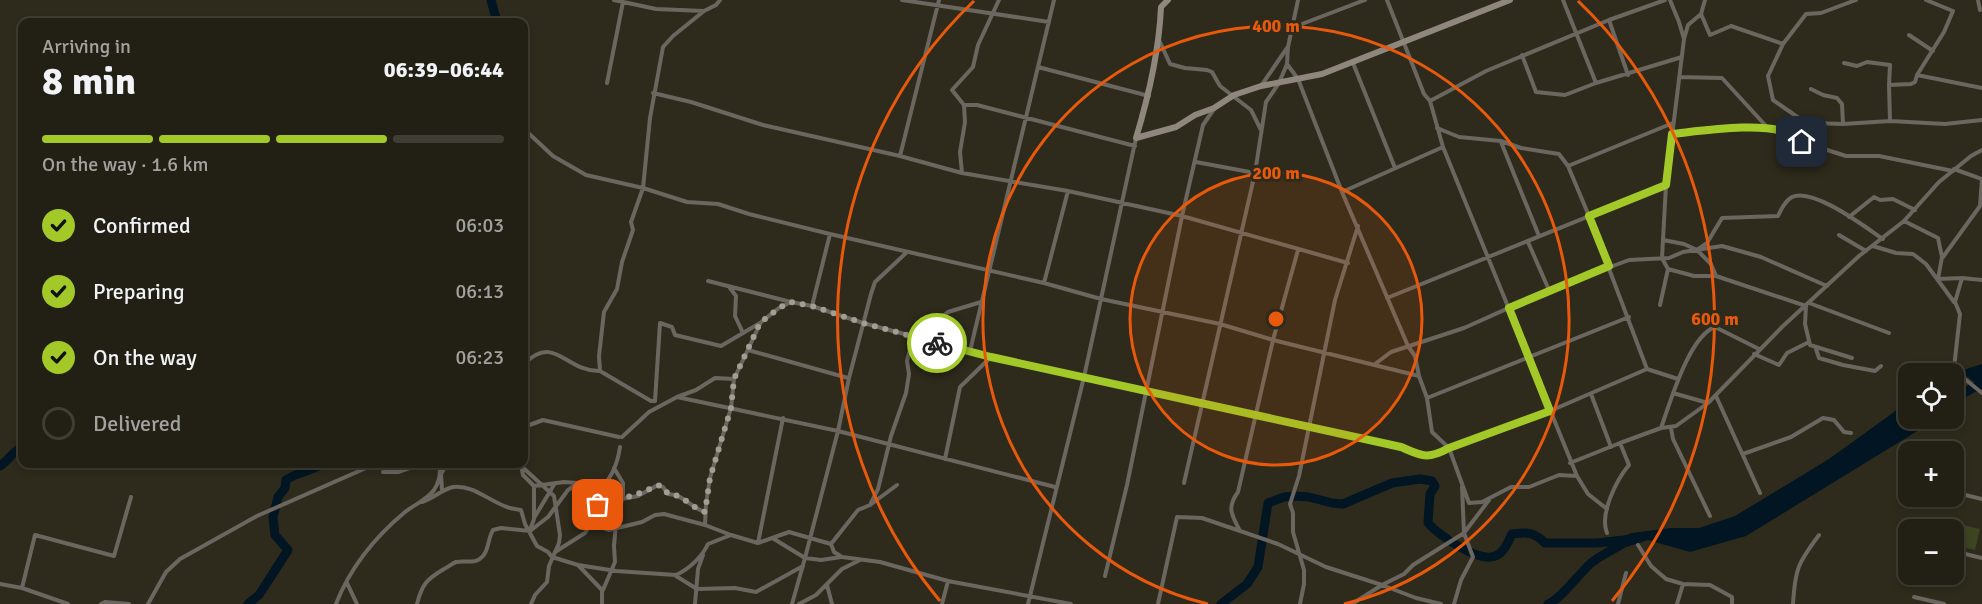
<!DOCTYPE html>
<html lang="en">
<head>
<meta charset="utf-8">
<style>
	body { margin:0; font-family:Signika,sans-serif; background:#2a281e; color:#f1f3f6; height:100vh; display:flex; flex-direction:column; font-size:22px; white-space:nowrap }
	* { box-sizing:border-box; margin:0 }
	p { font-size:20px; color:#a2a3a0 }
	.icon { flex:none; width:33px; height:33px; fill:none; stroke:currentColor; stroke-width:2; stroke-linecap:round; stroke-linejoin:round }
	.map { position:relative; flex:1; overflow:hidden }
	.sheet { position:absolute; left:18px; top:18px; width:510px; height:450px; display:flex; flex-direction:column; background:#222015; border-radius:12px; box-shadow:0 3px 9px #0003,0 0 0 2px #3f3e34 }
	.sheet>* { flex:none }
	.controls { position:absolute; left:1898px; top:363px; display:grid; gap:12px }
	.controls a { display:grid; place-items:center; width:66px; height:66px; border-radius:12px; background:#222015; box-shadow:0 3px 9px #0003,0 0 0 2px #3f3e34; font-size:30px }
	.pin { position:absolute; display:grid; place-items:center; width:51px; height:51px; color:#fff; margin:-26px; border-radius:12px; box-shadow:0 3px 9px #0006 }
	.courier { position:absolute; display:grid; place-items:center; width:60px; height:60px; margin:-30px; border:4px solid #a2c928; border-radius:50%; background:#fff; color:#222; box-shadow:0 2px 8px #0007 }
	.head em { font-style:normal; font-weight:700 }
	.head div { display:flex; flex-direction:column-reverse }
	.head { display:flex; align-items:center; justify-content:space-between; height:102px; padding:0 24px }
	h1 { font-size:39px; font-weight:700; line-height:45px }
	.bar { display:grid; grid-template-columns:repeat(4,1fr); gap:9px 6px; align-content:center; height:72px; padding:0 24px }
	.bar i { height:8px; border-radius:4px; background:#3f3e34 }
	.bar .current { background:#a2c928 }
	.bar p { grid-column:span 4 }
	ol { padding:0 24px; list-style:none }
	li { display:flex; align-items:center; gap:18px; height:66px }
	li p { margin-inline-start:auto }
	li .icon { padding:6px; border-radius:50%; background:#a2c928; color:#111; stroke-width:4 }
	li:last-child { color:#a2a3a0 }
	li i { width:33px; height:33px; border:3px solid #3f3e34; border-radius:50% }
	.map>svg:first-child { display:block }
</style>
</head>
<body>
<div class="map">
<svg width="1982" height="604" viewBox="0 0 1982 604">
	<rect width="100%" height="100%" fill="#2e2b1c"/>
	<path fill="#3d441f" d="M1959,524L1980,529L1975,550L1953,545Z"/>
	<path fill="#011622" d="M1982,364V388L1960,371Z
		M1953,375L1973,393L1953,404Z
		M1908,402V418L1923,419L1919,430L1746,536L1690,552L1648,540L1623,548L1621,537L1632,533L1670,528H1699L1735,516L1829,459Z"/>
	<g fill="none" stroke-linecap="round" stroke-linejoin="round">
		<path stroke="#011622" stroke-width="9" d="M491,0L497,22
			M1953,397L1982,384
			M0,466C9,460 13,451 22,447
			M248,604L259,595L288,550L275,535L273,517L278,497L285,488L286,480C299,471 310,472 322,464
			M1221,604L1247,584L1258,567L1268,503L1284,497L1294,496L1309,497L1332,503L1343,504L1392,483L1420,479L1432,481L1435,486L1430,494L1428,523C1439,535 1478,563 1495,556C1504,553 1508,542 1512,534C1528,532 1534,532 1545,543H1597L1633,539
			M1548,604C1560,600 1579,574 1590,564C1600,555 1615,549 1627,541"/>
		<path stroke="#6b6660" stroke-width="4" d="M614,0L656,9L704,11
			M720,0L716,5L704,11L673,36L663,47L650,118L643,188L631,222L633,230L622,262L617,289L604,312L599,356L600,371L651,401H655L660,323L672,327L675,335L721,346L760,323L779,308L791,302L812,306L863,323L991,357L1401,447C1422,456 1427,460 1449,448L1550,411L1647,369L1678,379
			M902,0L1049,22
			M999,0L978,45L973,67L952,90L964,105L965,122L960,152L962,173L1068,191L1182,216L1348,263
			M1387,0L1424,94L1430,101L1443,147L1577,476
			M1563,0L1596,83
			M1670,0L1679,22L1684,39
			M1705,0L1701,14L1688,25L1684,39L1666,185L1662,258L1668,269L1694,276H1716L1806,306L1805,324L1810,345L1852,358
			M1978,0L1980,10
			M1701,14L1710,35L1731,26L1783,44L1806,14L1821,13L1856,0
			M1609,20L1628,75
			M1294,27L1365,0
			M1909,35L1933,51
			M1160,42L1170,64L1185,68L1207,70L1212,72L1220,86L1251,110L1261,130
			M1783,44L1768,76L1773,100L1809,125
			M1522,55L1536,92L1565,95L1596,83L1682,57
			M1353,63L1395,168
			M1844,63L1857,66L1867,62L1890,65L1889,85
			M1287,64L1298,79L1342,192L1408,346L1415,356L1419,376L1427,398L1432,432L1449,448L1469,503L1482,502L1511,487H1529L1559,475L1577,476L1588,494L1607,509
			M1038,67L1149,96
			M1917,75L1944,32L1953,11L1926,0
			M1679,77L1722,78L1766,126L1765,128
			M607,83L623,2
			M1261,86L1287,48
			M1811,89L1823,95L1837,98L1842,104L1843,124
			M653,93L691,102L763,125L900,156L962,173
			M1430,101L1486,71L1609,20L1665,0
			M964,105H977L1135,146
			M1890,121L1889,85L1911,84L1915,82L1917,75L1982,88
			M1437,128L1459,137L1501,141L1521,148L1559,154L1568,166L1589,216L1647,369
			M524,129L553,156L586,175L643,188L687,202L718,204L749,214L830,234L1044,283L1101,299L1220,324L1273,340L1419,376
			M1788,132L1802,142L1846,156H1879L1953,171
			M1672,134L1719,129L1765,128L1788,132L1814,123L1843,124L1890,121L1945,124L1982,120
			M1501,142L1539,236
			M900,156L939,0
			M1196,162L1255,173
			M1568,166L1673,123
			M1954,169L1982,179
			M1342,192L1443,147
			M1849,217L1874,197L1880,200L1893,199L1915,210
			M1904,221L1938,238L1942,257L1938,279L1962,278L1982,280
			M1839,235L1866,251
			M1663,240L1684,244L1697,250L1707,243L1722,218L1778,216C1781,209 1785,201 1792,197C1813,187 1865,227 1883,239
			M1528,242L1549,290
			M1873,246L1896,253L1913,254L1926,264L1954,302
			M1697,250L1711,264L1716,276
			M1943,257L1980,206L1982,179
			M1962,278L1955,302L1960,314L1954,368L1955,371L1982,393
			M708,281L791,302
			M1044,283L1068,191
			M730,288L736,296L735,316L743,333
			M1387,298L1666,185
			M1809,303L1889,333
			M1660,305L1668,269
			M812,306L830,234
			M760,324L734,379L731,408L710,478L706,504L705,525L731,535L758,543L789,532L831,544L834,552L842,557L880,562L948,581L1071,604
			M1816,349L1819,358L1843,365L1875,371L1881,366
			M748,350L848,378
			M970,351L1054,0
			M1754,354L1779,365L1787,353L1809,342
			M524,364C555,333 565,372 600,371
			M1375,364L1391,352L1464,328L1549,290L1629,260L1669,258L1683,252L1722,246L1761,257L1827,286
			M1673,393L1708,403
			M1591,394L1611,447
			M1716,396L1760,493
			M677,397L838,431L1055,487
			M1427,398L1629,317
			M524,427L543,420L619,437
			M1661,428C1670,403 1689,336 1715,327L1759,349
			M1671,428L1673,439L1710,516
			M622,437L649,412L677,397L696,390L715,378L734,379
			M1743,454L1791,437L1823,418L1834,420L1844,432L1851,433
			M945,459L960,387L991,357
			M1570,463L1620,443L1661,428L1676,426L1708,403L1782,327L1859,256L1904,221L1939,182L1971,156L1982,150
			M519,464L554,496L560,535L559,543L549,566L547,582L535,595L531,604
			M521,465L523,475L534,486V519L530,530
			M383,472H398L421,464
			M1184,483L1255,173L1266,102L1279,83L1287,64L1288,47L1298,0
			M534,486L564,482L603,485C613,476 618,460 620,447
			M442,490L441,474L447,464
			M1953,492L1982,499
			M422,502C434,498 441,490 453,487C472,484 489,501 507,507C511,509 516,509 521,510L525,524L537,546L548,552L552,557L578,565L602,590V604
			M870,505L878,489L891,436L906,393L909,374L907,361L910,349L917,337L948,312L981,302
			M534,518L555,483
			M593,521L595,525L609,530L642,522L655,515L664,514L705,525
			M1239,529C1231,514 1227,507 1238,492L1273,340L1298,250
			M1607,533C1599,514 1617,479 1629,465L1620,443
			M774,539L805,558L792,604
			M758,543L783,418
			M831,544L858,510L870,505L897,485
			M1638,545L1651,566L1666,579L1683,584L1710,585L1732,597V604
			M1953,551L1982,558
			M555,552L585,533L593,521L603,485
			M841,557L821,560L805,558L838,431L849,378L871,294L875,282L906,253
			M578,565L616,571L676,575C689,569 702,557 708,544L731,535
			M676,576L697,589L735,588L756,592L803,566
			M1105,576L1127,485L1182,216L1203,125L1214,109
			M347,583L357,604
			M0,584L22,588
			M827,585L832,604
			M603,590L615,562L614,546L617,512L623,498V483L614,468
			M1914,597L1944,604
			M68,604L22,588L35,535L114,556L131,497
			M101,604L105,602L129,604
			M148,604L166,572L180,559L257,516L375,464
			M336,604C350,568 375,537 405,512C415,504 427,500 434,490C440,481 441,473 439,464
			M417,604C422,584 427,579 444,569C448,567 453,563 456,562C466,560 475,565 483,556C489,549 488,538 493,530L501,528L530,531L548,517L568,490L574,486C591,496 585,505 609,506L616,500L638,496L658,485L663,487L668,494C683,494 691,508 705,512
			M695,604L698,569L703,555
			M799,604L816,595L842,569L860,560
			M942,604L948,581
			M1028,604L1084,377L1136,138
			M1158,604L1177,517L1202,518L1278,544L1326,567L1382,585L1416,598L1441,604
			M1300,604L1304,584V570L1293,532V513L1290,504L1299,476L1335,300L1358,226
			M1352,604L1382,585L1404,574L1413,565L1464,533L1489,500
			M1454,604L1461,580L1473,557L1464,533L1462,487
			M1618,604L1626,573
			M1677,604L1683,584
			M1793,604C1795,569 1798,563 1819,535"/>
		<path stroke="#8f877d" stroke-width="6" d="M1168,0L1161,7C1159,52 1149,95 1136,138L1176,127L1195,115L1214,108L1234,95L1261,86L1322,74L1510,0"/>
	</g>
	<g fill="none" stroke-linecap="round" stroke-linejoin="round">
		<path stroke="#a19f93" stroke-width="6" stroke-dasharray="0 10.8" d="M598,505C610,506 610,502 621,499C636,494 643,493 658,485L663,487L668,494C683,494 691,508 705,512L710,478L731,408L734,379L760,323L779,308L791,302L812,306L863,323L937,343"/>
		<path stroke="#a2c928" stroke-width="8" d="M937,343L991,357L1401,447C1422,456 1427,460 1449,448L1550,411L1509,308L1609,266L1589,216L1666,185L1672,134C1701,131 1765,121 1790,134C1794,136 1798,139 1802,142"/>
	</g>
	<circle cx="1276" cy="319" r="146" fill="#e8590c" fill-opacity=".12"/>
	<g fill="none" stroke="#e8590c" stroke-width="3">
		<circle cx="1276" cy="319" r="146"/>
		<path d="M1208 604A293 293 0 1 1 1344 604"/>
		<path d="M940 601A439 439 0 0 1 974 1M1578 1A439 439 0 0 1 1612 601"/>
	</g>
	<circle cx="1276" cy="319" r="9" fill="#e8590c" stroke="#2e2b1c" stroke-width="3"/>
	<g font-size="18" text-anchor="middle" font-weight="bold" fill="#e8590c" stroke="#2e2b1c" stroke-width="6" stroke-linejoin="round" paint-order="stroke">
		<text x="1276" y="32">400 m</text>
		<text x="1276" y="179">200 m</text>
		<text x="1715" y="325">600 m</text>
	</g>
</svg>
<div class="controls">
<a><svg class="icon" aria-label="locate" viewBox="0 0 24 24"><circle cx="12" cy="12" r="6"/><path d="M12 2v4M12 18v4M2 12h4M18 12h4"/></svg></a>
<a>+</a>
<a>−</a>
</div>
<div class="pin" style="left:598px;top:505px;background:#ea580c"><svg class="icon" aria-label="bag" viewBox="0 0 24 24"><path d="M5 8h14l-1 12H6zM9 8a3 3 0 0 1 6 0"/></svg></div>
<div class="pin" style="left:1802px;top:142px;background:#1f2937"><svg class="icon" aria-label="home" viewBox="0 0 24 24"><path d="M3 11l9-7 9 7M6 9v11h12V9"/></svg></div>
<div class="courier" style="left:937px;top:343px"><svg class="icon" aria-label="bike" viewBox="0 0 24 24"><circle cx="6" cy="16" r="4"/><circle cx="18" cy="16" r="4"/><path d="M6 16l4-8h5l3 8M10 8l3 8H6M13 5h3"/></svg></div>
<section class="sheet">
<div class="head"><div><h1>8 min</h1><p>Arriving in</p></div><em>06:39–06:44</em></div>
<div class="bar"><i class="current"></i><i class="current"></i><i class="current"></i><i></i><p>On the way · 1.6 km</p></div>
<ol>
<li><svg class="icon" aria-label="check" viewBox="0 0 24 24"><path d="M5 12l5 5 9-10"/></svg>Confirmed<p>06:03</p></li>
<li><svg class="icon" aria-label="check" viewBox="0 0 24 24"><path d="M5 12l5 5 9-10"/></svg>Preparing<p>06:13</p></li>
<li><svg class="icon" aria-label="check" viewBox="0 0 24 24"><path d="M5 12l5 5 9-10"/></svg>On the way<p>06:23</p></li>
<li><i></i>Delivered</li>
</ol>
</section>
</div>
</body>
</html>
